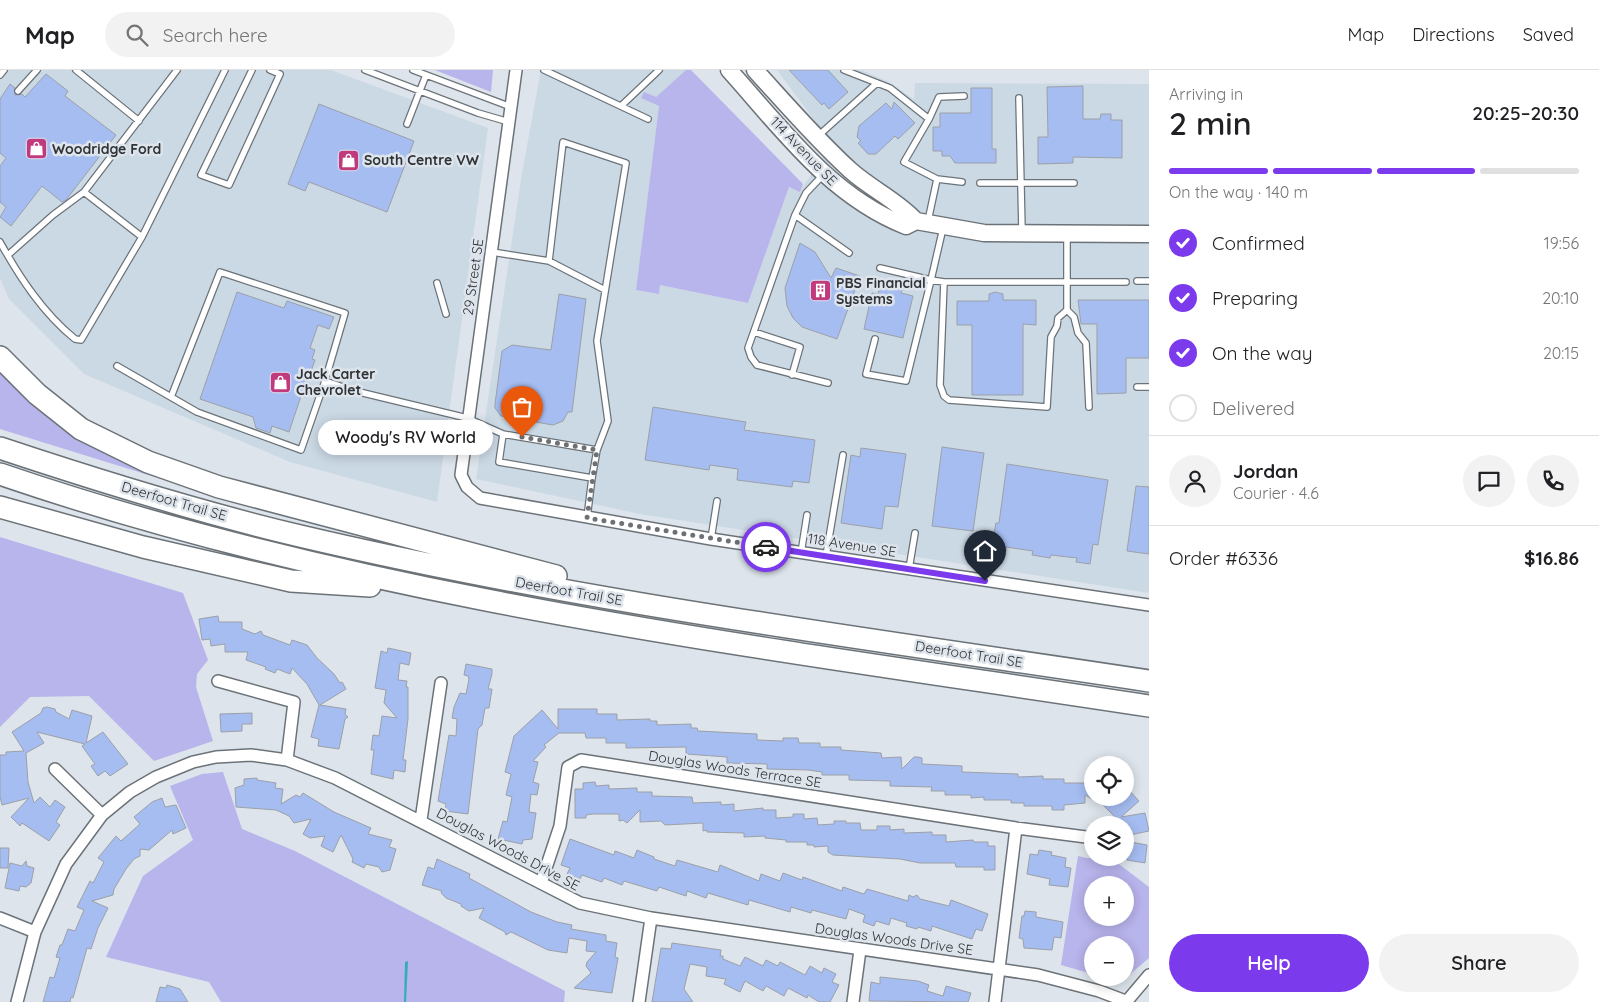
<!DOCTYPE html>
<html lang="en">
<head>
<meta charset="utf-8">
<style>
	body { margin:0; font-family:Quicksand,sans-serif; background:#f2f2f2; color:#202124; height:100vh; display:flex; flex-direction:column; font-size:19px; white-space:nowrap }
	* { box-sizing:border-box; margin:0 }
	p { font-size:16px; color:#757577 }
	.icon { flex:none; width:28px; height:28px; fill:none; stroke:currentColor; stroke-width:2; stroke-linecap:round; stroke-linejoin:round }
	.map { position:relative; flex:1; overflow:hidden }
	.details { display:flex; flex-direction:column; background:#fff; width:450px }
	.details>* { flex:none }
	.buttons { position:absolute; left:1084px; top:686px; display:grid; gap:10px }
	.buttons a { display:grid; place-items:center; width:50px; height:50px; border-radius:50%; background:#fff; box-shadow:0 2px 12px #0003; font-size:25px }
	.pin { position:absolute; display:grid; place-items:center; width:42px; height:42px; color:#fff; margin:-51px -21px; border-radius:50% 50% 50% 0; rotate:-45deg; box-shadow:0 0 5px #0007 }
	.pin .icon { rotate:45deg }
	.courier { position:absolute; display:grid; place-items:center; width:50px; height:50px; margin:-25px; border:4px solid #7c3aed; border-radius:50%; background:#fff; color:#222; box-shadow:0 1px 6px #0007 }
	.bubble { position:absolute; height:35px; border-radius:18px; background:#fff; box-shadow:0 2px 12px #0003; font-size:16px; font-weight:600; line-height:35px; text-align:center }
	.headline em { font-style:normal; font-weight:600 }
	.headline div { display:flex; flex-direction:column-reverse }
	.headline { display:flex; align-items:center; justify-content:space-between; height:85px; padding:0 20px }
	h1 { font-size:32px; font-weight:600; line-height:38px }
	.bar { display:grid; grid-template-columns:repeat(4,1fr); gap:8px 5px; align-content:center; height:60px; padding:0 20px }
	.bar i { height:6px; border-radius:4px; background:#e0e0e0 }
	.bar .current { background:#7c3aed }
	.bar p { grid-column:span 4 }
	.line { display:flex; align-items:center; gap:12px; padding:0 20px; border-top:1px solid #e0e0e0 }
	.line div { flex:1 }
	.round { display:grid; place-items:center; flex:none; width:52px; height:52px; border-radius:26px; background:#f2f2f2 }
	ol { padding:0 20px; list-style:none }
	li { display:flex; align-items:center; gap:15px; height:55px }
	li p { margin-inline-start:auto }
	li .icon { padding:5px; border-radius:50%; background:#7c3aed; color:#fff; stroke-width:4 }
	li:last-child { color:#757577 }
	li i { width:28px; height:28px; border:2px solid #e0e0e0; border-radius:50% }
	.primary-button { display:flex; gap:10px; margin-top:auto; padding:10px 20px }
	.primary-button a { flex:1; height:58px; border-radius:30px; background:#7c3aed; color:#fff; font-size:20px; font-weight:600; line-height:58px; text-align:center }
	.primary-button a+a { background:#f2f2f2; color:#202124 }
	header { display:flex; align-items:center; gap:30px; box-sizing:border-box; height:70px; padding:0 25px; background:#fff; border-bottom:1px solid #e0e0e0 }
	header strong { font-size:24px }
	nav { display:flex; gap:28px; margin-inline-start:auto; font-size:18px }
	.search { width:350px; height:45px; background:#f2f2f2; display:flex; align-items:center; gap:12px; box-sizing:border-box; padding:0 18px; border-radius:28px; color:#757577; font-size:19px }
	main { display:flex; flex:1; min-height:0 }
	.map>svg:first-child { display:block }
</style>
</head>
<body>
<header>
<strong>Map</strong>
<div class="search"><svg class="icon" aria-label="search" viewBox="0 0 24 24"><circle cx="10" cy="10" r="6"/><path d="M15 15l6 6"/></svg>Search here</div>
<nav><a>Map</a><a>Directions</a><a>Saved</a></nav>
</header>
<main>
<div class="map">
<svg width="1149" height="932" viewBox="0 0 1149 932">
	<rect width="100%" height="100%" fill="#dde4eb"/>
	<path fill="#cbd9e5" d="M0,0H331L488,58L437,432L290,392L84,304L9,229L0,208Z
		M541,0H686L656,27L641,28L659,36L636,220L659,224L660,215L748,233L789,117L800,121L832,74L777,0H861L887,11L914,29L915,13L1149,14V523L640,444L476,409L522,103Z"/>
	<path fill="#b8b4ec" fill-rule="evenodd" d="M435,0H493L491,22Z
		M686,0H691L803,114L800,122L789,117L748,233L660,215L659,224L636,220L659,36L641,28L644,22L656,27Z
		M0,297L157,403L155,407L0,359Z
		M0,467L183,523L208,590L197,604L196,617L213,671L154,691L89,626L30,627L0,657Z
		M223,702L242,759L295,781L565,921L564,932H221L209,912L106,887L143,806L193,770L170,716L202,704Z
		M1078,786L1087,788H1111L1149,817V888L1128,906L1125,907V875H1092V904L1061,895ZM1092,815H1125V848H1092Z"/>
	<path fill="#34adb4" d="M408,891L406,932H404L405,892Z"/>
	<path fill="#a6bdf1" stroke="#9ca0a7" d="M789,0H828L848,22L829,39L824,33L822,35Z
		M46,4L68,21L65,26L116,65L66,130L62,132L42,116L11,156L0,147L6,137L0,132V96L6,88L0,83V29L10,14L15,18V25L22,24L25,27Z
		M1083,16V49H1100L1101,44H1111V50H1122V88L1073,87V93L1038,94V67H1048L1047,17Z
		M971,18H992V79H996V93H955L950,86H942V81H933V57H940V43H971Z
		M894,32L915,53L898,69L895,66L876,84H868L858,73L861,71L857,67L859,56L886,33L892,39Z
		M319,34L414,71L387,142L309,112L305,121L288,114Z
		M800,173L815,182L831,208L836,198L860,206L837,269L802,257L793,248L787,236L785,218Z
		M880,217L902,220L901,223L913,226L903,268L864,259L872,223L878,224Z
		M237,222L284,238L287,231L334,247L329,259L318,255L310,278L315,280L312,289L315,290L307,312L310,314L306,327L301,326L289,362L272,356L270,363L256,358L253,347L200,329Z
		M995,222L1003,224V230H1036V255L1023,254V325H972V255H957V231H989V224Z
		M559,224L586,229L572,342H568L563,351L553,355L501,346L495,338V334L502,281L512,275L551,280Z
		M1078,230H1149V288H1126V323L1097,324V254H1081Z
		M653,337L746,352L744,360L815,370L809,413L793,411L792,417L737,410L738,399L710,395L709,400L645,390Z
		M942,377L984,383L973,461L932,456Z
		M861,378L906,384L898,437L885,436L882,459L841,453L851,385L860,387Z
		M1007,394L1108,410L1098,475L1093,474L1090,494L1076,492L1077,488L1051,485L1050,488L1032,485L1033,481L1006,477V481L991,479L996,453H999Z
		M1136,416L1149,417V484L1127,481Z
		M218,546L219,552H242V559L255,564L261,561L263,565L290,575L292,570L307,575L317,588L334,604L340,613L342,612L346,619L320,635L346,639L345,644L348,647L345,649L339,679L318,676L319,669L311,667L319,635L307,614L292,598L290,604L277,599L275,603L265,599L266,597L246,590L248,582H225V574L211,576L210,569L202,570L199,549Z
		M388,578L411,583L409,595L400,593L398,610L407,611L406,617H408V649L403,690H406L405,702L394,700L393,709L371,704L374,680H371L373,665L379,666L382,646L397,648L384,633L386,620L375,618L381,581L387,583Z
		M466,594L492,599V604L488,619H492L489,638H485L482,655L478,659L468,744L445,741L446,734L438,731L449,665L456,666L457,649L452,648L454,637L460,623L466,624L469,609L468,606L464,605Z
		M47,637L55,639L56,642L69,649L72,640L92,646L86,673L103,662L128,694L110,706L105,701L98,706L91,696L95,694L82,676L85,674L37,662L44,673L26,683L28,712L34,733L40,727L50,737L55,730L65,737L56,752L60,755L49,771L22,753L20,756L11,747L29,728L2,735L0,727V685H6V682L24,681L12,662L41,643L43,638Z
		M558,639H597V644H617V650L650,649V651H657V655L691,654V658H697L698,661L757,664V670L783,671V668H798L799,673H820V677H841V680L881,683L882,688L901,687L902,699L914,687H918L922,688V694L962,696V702L1018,704V707L1043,706V709H1064V713H1092V729L1085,725V733L1064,735V740H1052V736H1024V733H1011V730H984V727L971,728V725H945V721H931L932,717L890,716V711L849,710V705H822V702L808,700L767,699V694L727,693V687L686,684V677L626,678V673H606V668H586L585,663H559L544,675L546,677L533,691L538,692L533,712L539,714L537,725L531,724L529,742L536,743L532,769L523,770L522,774L498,769L503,751L507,752L512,727L506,725L511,704L505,702L514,666L542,640L558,659Z
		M252,643V654H242V661L221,662L220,644Z
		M257,708V710L276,713L275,718L283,719L281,734L296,725L300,727L303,723L334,742L371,758L368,764L392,770L389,777L396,779L390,800L382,802L379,797L366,794L364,798L352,792L353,789L341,765L333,782L321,776L325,766L310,768L303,764L311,749L294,753L289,746L276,740L236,737L235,718L244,715V709Z
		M595,712L596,716L609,715V719L637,718V722H652V726L692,727L693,733L721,732V735L734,734V741L763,738V740H776V748L793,747V744H804V749L817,748L818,755L834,754V751H846V753H860L861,760H877V756H890V760L904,759V763L932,762V765H946V772L973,770L974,772H988V776H995V800H984V797H956L955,793H920L900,789L833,785L828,782V776L814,777V775H807V772H786V770L765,768V766L744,767V763L707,762V760L703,761V753L665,755L661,751L640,752V740L627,753L623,750L619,751V744H593L586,745V748H575V719H583V713Z
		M1125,716L1139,731L1121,747L1145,743L1149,761L1125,766V755H1104V751L1116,748L1096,728H1125Z
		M162,728L165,737L176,735L186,758L173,764L172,760L149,780L140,779V786L134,789L126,799L114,819L113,825L92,831L108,838L98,858L91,879L87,878L73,928L71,927L70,932H43L50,907L54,908L60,888L56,887L60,875H62L68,859L75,861L84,840L77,837L90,811L93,813L104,792L98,788L116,766L121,771L140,754L134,747L152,732Z
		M570,769L614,785L615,781L634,788L637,780L654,787V789L675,796L677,790L718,802L720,795L759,811L761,804L780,811L783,803L802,810L803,807L842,821L843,817L864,824L867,819L908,831L909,825L913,827L917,825L920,829L949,836L951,830L988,844L982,861L976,859L972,869L932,856L931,861L918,857L917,859L906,856L907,853L891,848L889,855L876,851L874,856L863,852L865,845L849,839L846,849L812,840L811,843L791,837L790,842L749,830L748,835L708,823L706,828L687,821L686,826L659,817L657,821L624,811L622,815L604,808L602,812L582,805L580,809L567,804L570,798L561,795Z
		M1125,771L1147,775L1145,793L1127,790Z
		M0,778H9L8,798H0Z
		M1039,780L1052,782L1051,785L1066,788L1065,797L1071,798L1068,817L1049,815L1050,809L1027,804L1030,784L1038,785Z
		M437,789L470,804L469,808L531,842L557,852L572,855L571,859L606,865V871L617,873L615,887L618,888L612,923L574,918L591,903L586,896L587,892L596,882L586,881L587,871L569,868L567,883L548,880L511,862L506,865L505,862L479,848L484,838L469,841L461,836V834L446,828L441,823L442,821L422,815L428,797L434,799Z
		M26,791L27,796L34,798L31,813L26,817L20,816L19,821L5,818L10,793L22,796Z
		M1025,841L1036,842V847L1063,852L1061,868L1054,867L1052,880L1024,878L1023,869L1019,868L1022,846H1024Z
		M672,873L721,880L720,886H723V889L740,896L745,887L763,896L766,890L778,896L780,892L805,905L810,896L822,903L824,898L836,904L832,912L839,915L830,932H819L808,925L807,928L788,918L784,926L766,916L763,921L745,911L740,922L724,914L726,909L706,906L707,897L690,894L684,919L693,932H652L661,878L671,879Z
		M880,907L918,911L929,915L927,921L943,926L946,916L971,923L968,932L869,931L871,912L880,914Z
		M167,915L180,919L188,932H156L160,917L166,918Z"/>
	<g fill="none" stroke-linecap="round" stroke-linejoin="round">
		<defs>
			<path id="service" d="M76,0L139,51
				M252,0L201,105L229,115L280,4L270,0
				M365,0L478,43L509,52
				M413,0L511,37
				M544,0L648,49
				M844,0L890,18L929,49L939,27L964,26
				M0,5L4,0
				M18,21L37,0
				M1019,28L1022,161
				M621,36L659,0
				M929,49L904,92L937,109L962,112
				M407,54L426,5
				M818,66L877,13
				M823,105L806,123L795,145L748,278L751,287L757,295L828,313
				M980,113H1074
				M84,122L142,167
				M795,145L849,183
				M928,151L937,109
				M0,172C20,208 43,243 75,269L81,270L142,167L225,0
				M492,182L549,191
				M8,185L53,145L84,122L177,0
				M880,198L931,210L943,158
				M1137,211H1149
				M944,212L940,315L944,326L949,330L1047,337L1051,267L1057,256L1058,248L1067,240V166
				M437,213L446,244
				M1067,240L1074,247L1078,263L1086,273L1089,337
				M754,262L800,277L792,305
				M875,269L866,304L906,311L931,210L944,212H1126
				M117,296L197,342L301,380L325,311L345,243L220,202L171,327
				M325,311L355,321L467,348L503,364L499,392L592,408L587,448
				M1137,317H1149
				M503,364L597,380L592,408
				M597,380L608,351L597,271L626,93L563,72L549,191L605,220
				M711,469L717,431
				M801,483L807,445
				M826,486L843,385
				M909,499L915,463"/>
			<path id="minor" d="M516,0L461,405L467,417L480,428L711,469L1149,535
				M218,611L294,632L287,690
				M55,699L102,745
				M421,750L441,613
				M1016,758L1086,767
				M541,813L560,756L568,697L581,690L1016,758L995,932
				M0,848L35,862
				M1127,931L1149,905
				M17,932L35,862L66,794L102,745L130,722L156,707L193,692L216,687L251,685L287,690L335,708L580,833L651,848L1038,905L1099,921L1128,932
				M639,932L651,848
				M853,932L860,880"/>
			<path id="secondary" d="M729,0C782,59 830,126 906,156L916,151L984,163L1149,164
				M755,0C786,34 816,69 850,100C871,119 897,130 916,151"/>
			<path id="motorway" d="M0,287L37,324L81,359L148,392L219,417L556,506
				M0,378C99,411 199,442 300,466C580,532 865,568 1149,611
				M0,404C371,531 763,577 1149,636
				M0,437L143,477L291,511L370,516"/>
		</defs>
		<use href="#service" stroke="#6c7378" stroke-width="8"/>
		<use href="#minor" stroke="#6c7378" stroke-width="14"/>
		<use href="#secondary" stroke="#6c7378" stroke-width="19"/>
		<use href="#motorway" stroke="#6c7378" stroke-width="24"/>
		<use href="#service" stroke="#fff" stroke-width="5.5"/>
		<use href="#minor" stroke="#fff" stroke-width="11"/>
		<use href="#secondary" stroke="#fff" stroke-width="16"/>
		<use href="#motorway" stroke="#fff" stroke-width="21"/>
	</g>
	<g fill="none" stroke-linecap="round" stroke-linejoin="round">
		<path stroke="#6d7175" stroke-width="5" stroke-dasharray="0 9" d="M522,367L597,380L587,448L766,477"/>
		<path stroke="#7c3aed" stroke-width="6" d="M766,477L985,511"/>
	</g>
	<defs>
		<symbol id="shop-square" viewBox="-11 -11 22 22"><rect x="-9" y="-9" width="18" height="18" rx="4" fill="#c03a7d" stroke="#dde4eb"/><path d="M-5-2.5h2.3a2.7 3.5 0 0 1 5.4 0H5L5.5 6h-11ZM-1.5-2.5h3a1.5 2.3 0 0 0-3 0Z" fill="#fff"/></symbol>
		<symbol id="building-square" viewBox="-11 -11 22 22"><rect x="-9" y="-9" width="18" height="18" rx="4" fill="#c03a7d" stroke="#dde4eb"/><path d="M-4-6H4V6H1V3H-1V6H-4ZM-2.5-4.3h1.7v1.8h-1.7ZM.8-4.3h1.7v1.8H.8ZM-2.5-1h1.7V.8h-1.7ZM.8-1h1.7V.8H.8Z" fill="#fff"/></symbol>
	</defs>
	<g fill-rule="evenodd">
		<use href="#shop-square" x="24" y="66" width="25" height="25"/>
		<use href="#shop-square" x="336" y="78" width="25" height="25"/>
		<use href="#building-square" x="808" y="208" width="25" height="25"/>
		<use href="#shop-square" x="268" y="300" width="25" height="25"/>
	</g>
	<g text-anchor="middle" stroke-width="5" stroke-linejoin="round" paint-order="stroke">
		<g font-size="14" font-weight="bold" fill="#303336" stroke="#dde4eb" text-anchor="start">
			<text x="52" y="84">Woodridge Ford</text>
			<text x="364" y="95">South Centre VW</text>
			<text x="836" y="218">PBS Financial<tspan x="836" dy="16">Systems</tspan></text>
			<text x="296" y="309">Jack Carter<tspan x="296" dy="16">Chevrolet</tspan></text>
		</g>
		<g font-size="14" fill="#303336" stroke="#dde4eb">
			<text transform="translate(804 81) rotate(46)" y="5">114 Avenue SE</text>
			<text transform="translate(473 207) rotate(-82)" y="5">29 Street SE</text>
			<text transform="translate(174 431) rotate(16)" y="5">Deerfoot Trail SE</text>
			<text transform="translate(852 475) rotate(9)" y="5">118 Avenue SE</text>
			<text transform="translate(569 521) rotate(10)" y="5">Deerfoot Trail SE</text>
			<text transform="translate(969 584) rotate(9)" y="5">Deerfoot Trail SE</text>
			<text transform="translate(735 699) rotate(9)" y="5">Douglas Woods Terrace SE</text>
			<text transform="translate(508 779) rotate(28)" y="5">Douglas Woods Drive SE</text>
			<text transform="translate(894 869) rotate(8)" y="5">Douglas Woods Drive SE</text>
		</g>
	</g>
</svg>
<div class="buttons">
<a><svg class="icon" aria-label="locate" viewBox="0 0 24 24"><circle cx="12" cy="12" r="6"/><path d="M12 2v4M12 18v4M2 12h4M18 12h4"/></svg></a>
<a><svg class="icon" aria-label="layers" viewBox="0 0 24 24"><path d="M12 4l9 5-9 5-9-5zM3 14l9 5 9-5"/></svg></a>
<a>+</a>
<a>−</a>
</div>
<div class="pin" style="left:522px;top:367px;background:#ea580c"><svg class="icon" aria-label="bag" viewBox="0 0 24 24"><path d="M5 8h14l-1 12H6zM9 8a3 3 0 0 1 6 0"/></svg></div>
<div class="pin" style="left:985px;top:511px;background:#1f2937"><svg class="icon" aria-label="home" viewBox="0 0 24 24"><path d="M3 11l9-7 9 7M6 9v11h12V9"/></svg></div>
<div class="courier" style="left:766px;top:477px"><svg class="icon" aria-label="car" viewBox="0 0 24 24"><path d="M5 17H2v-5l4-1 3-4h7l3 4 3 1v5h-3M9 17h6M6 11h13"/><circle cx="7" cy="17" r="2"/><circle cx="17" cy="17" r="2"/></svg></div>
<div class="bubble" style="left:318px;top:350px;width:175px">Woody's RV World</div>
</div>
<section class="details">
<div class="headline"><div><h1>2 min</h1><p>Arriving in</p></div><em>20:25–20:30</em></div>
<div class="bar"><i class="current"></i><i class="current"></i><i class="current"></i><i></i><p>On the way · 140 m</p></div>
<ol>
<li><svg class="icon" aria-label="check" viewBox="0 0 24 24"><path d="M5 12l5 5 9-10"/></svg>Confirmed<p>19:56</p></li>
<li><svg class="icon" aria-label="check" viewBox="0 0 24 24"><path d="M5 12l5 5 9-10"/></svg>Preparing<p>20:10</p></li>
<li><svg class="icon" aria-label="check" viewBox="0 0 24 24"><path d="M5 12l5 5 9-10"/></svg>On the way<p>20:15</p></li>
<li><i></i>Delivered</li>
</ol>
<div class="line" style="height:90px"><a class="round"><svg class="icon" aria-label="person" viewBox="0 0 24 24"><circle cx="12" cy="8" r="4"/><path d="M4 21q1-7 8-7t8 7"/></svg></a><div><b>Jordan</b><p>Courier · 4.6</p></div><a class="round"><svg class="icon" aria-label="chat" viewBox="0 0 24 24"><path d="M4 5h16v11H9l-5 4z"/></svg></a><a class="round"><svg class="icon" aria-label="phone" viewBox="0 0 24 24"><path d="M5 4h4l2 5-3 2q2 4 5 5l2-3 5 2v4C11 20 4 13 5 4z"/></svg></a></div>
<div class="line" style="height:65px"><div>Order #6336</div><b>$16.86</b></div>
<div class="primary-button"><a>Help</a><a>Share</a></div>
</section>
</main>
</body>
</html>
